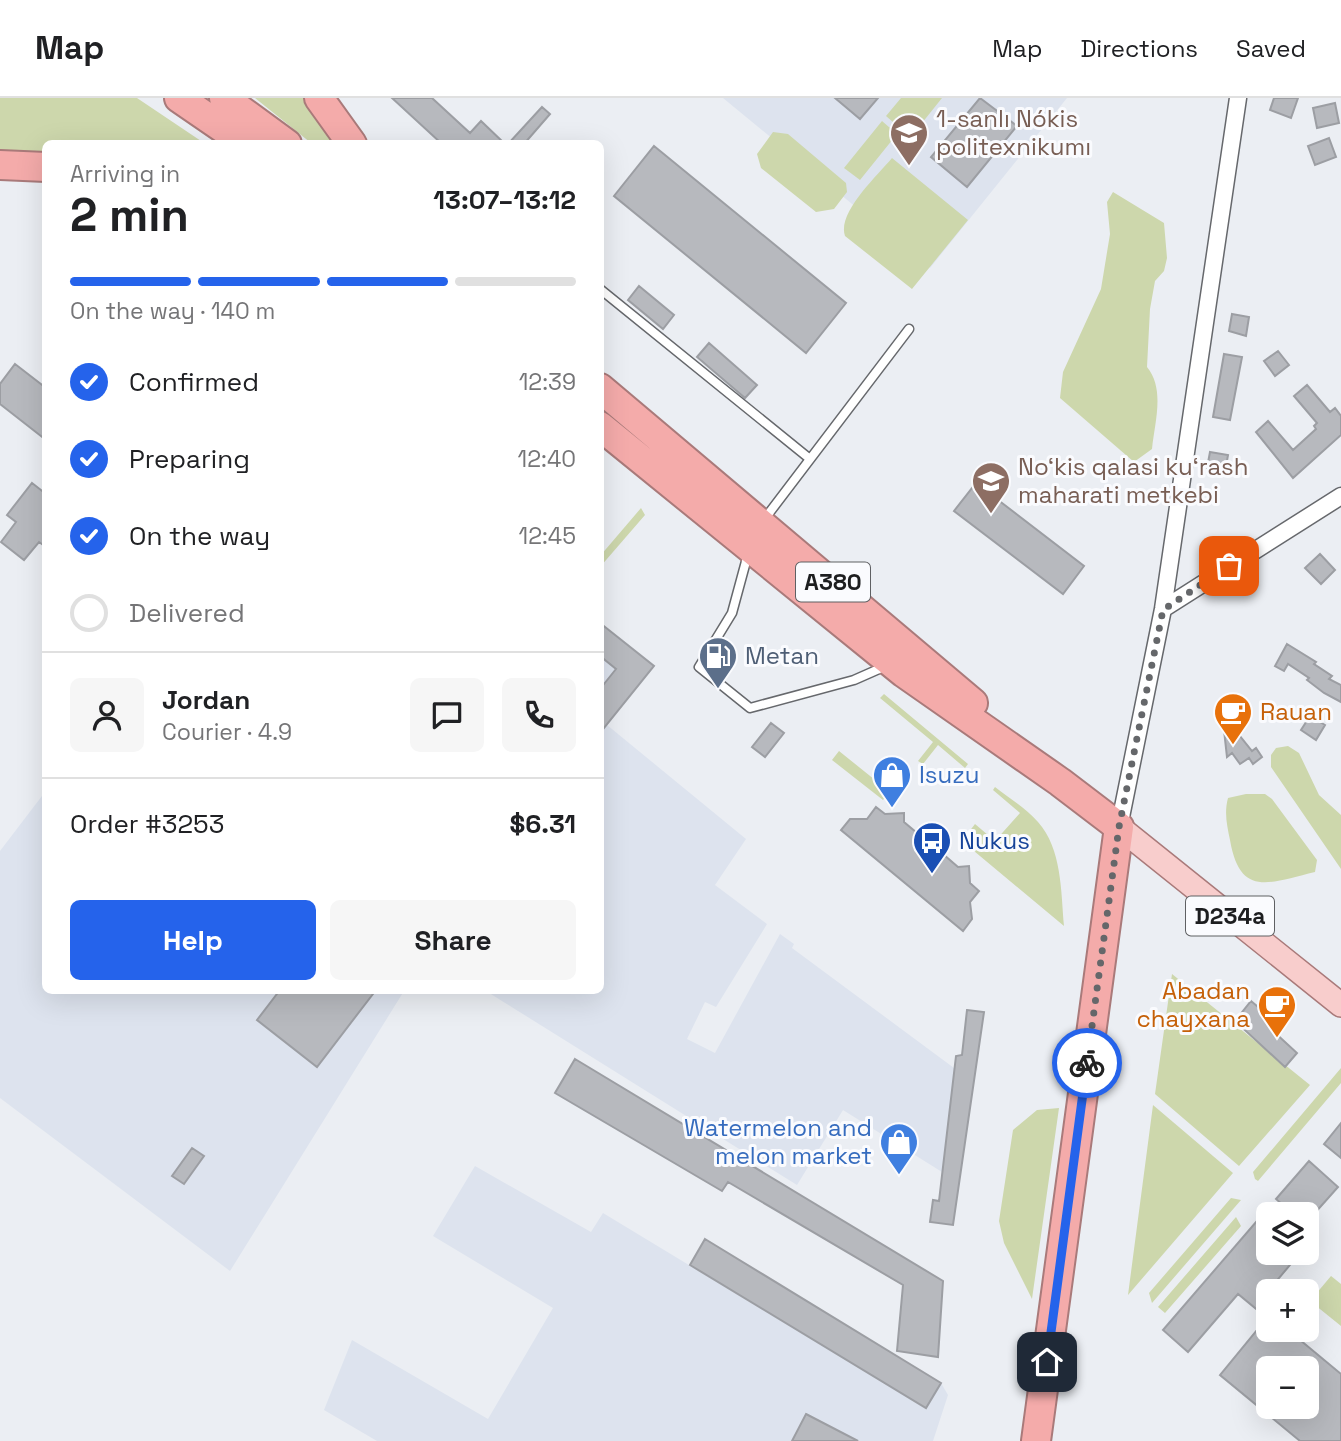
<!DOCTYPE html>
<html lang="en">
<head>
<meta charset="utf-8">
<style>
	body { margin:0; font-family:"Space Grotesk",sans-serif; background:#f6f6f6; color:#202124; height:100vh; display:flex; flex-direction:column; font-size:26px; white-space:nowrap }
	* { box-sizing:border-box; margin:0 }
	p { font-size:23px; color:#757577 }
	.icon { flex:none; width:38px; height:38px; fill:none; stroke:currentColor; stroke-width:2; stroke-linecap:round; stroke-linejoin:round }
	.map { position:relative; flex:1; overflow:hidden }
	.drawer { position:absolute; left:42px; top:42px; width:562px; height:854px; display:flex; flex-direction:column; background:#fff; border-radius:10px; box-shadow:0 7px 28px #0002 }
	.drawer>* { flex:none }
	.tools { position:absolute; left:1256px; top:1104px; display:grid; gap:14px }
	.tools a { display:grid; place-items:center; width:63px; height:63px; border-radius:10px; background:#fff; box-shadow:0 7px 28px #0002; font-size:35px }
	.pin { position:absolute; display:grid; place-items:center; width:60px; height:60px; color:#fff; margin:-30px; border-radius:14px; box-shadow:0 4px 10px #0006 }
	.courier { position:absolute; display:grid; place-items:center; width:70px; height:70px; margin:-35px; border:5px solid #2563eb; border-radius:50%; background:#fff; color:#222; box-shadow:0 2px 9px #0007 }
	.head em { font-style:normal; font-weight:800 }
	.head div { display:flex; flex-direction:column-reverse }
	.head { display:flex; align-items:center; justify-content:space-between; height:119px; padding:0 28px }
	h1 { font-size:46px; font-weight:800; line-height:52px }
	.bar { display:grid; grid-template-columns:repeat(4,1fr); gap:10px 7px; align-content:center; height:84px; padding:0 28px }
	.bar i { height:9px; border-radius:5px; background:#e0e0e0 }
	.bar .current { background:#2563eb }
	.bar p { grid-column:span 4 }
	.line { display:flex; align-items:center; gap:18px; padding:0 28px; border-top:2px solid #e0e0e0 }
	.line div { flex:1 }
	.round { display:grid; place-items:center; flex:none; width:74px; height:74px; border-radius:10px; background:#f6f6f6 }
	ol { padding:0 28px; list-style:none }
	li { display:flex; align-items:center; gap:21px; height:77px }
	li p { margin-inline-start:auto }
	li .icon { padding:7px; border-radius:50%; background:#2563eb; color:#fff; stroke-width:4 }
	li:last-child { color:#757577 }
	li i { width:38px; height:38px; border:4px solid #e0e0e0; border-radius:50% }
	.primary-button { display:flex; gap:14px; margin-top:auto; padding:14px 28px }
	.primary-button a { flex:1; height:80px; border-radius:10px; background:#2563eb; color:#fff; font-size:28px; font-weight:800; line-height:80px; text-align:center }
	.primary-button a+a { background:#f6f6f6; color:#202124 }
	header { display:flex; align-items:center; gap:42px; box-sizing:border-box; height:98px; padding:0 35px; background:#fff; border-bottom:2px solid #e0e0e0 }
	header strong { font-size:33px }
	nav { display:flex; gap:38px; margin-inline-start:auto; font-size:24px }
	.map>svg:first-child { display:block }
</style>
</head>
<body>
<header>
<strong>Map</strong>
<nav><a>Map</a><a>Directions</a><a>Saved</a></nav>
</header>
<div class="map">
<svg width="1341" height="1343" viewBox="0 0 1341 1343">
	<rect width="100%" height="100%" fill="#ebeef3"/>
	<path fill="#dde3ee" d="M723,0H1067L930,170Z
		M600,525L654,568L607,627L746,741L715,787L767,826L716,909L705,904L687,941L715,955L780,836L794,846L792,850L954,970L973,973L958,1095L940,1093L942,1074L843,1012L797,1087L486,893L600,892Z
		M45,694L46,892L404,893L230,1173L0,1000V753Z
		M475,1068L591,1134L603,1115L925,1310L941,1285L948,1297L933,1343H377L324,1312L352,1242L488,1321L553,1210L433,1138Z"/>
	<path fill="#cdd7ac" d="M0,0H137L204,45L46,46L45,55L0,52Z
		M255,0H303L335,45H311Z
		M901,0H942L918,30L901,31L886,18Z
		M882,23L897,36L860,82L844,70Z
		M773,34L788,36L846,85L847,94L834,111L816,114L761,70L757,56Z
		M892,60L968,122L912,191L845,138C837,115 876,79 892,60Z
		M1113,94L1164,125L1167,160L1164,173L1155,183L1150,211L1147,269C1165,291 1155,323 1152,351L1134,364L1060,300L1063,274L1101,191L1110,136L1107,104Z
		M641,410L645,417L600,469V458Z
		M884,596L968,666L965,670L938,647L923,666L918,663L933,644L880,600Z
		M1288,648L1299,655L1319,697L1341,717V771L1271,669V657L1276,650Z
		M839,653L890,694L883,702L832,662Z
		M995,689C1009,700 1026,710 1038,724C1062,751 1061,793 1064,828L962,743L975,726L995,743L1020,715L993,692Z
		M1246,696H1265L1272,701L1317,762L1315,774C1269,785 1240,800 1230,742C1227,727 1224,715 1228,700Z
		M1172,876L1310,987L1239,1068L1155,996Z
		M1341,970V985L1258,1083L1255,1081L1253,1074Z
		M1153,1007L1233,1075L1128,1197Z
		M1059,1010L1032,1201L1004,1145L999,1123L1013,1032L1037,1012Z
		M1231,1100L1241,1102L1152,1205L1149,1195Z
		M1236,1119L1241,1128L1165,1215L1158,1209Z
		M1331,1178L1341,1186V1228L1310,1203Z"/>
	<path fill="#b7b9be" stroke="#9c9ea3" stroke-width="2" fill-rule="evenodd" d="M392,0H432L470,35L481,23L505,46H442Z
		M835,0H878L860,21Z
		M980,0L1017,28L967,89L931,59Z
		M1274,0H1298L1291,20L1270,12Z
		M1335,5L1339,25L1317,30L1313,10Z
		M542,9L550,16L524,46H508Z
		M1329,40L1336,59L1315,67L1308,48Z
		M654,48L846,205L806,255L614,98Z
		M639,188L674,217L663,231L628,202Z
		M1232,216L1249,219L1246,238L1229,233Z
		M709,245L757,287L745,300L697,259Z
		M1278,253L1289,267L1275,278L1264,263Z
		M1224,256L1242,259L1230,322L1213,319Z
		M15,266L46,290V342L0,306V286Z
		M1307,287L1330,314L1335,310L1341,318V337L1293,380L1256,334L1268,323L1293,352L1316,331L1314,328L1317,325L1294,298Z
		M1210,354L1228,357L1225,374L1207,370Z
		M32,385L46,396V449L39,444L24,462L1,444L16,424L7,417Z
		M976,385L1084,468L1063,496L954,413Z
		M1320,456L1335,472L1321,486L1305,470Z
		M600,525L654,568L600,635V591L616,571L600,558Z
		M1287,546L1316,564L1314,566L1332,578L1329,581L1341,587V604L1324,595L1307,582L1309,580L1288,566L1284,573L1275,568Z
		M1310,618L1325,627L1316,642L1301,632Z
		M771,625L784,635L765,659L752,649Z
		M1239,630L1240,638L1252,653L1256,650L1262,659L1253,666L1249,660L1240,666L1232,655L1227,659L1224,632Z
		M876,709L885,716L904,715V724L923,740L930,731L950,747L943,756L958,769L969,768L970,785L979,793L970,804L972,821L963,833L841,732L850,721H867Z
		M280,892H376L317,969L257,922Z
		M1251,903L1277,925L1272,932L1297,955L1285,969L1235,923Z
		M967,912L984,914L953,1127L930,1124L933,1102L939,1103L956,958L962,957Z
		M575,961L943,1183L938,1259L897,1253L903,1187L728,1084L722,1093L555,995Z
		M1341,1025V1060L1324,1046Z
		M192,1050L204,1058L184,1086L172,1078Z
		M1309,1063L1338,1089L1314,1116H1293L1276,1101Z
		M1269,1109V1155H1300L1269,1192V1232H1288L1341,1276V1343H1300L1220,1277L1267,1220L1238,1196L1188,1254L1163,1232ZM1269,1270H1307V1309H1269Z
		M705,1141L941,1285L926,1310L690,1167Z
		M806,1316L858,1343H792Z"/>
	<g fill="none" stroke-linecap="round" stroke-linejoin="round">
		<defs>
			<path id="lane" d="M600,191L810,361
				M763,423L909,231
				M748,456L732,515L699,569L750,610L854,582L888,567"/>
			<path id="street" d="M1163,511L1341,398
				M1119,729L1163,511L1238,0"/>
			<path id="primary" d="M1119,729L1341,907"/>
			<path id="highway" d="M179,0L246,46
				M224,0L287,46
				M319,0L352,46
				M0,67L46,69
				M600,290L973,605
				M600,328L904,575L1060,684L1119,729L1036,1343"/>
		</defs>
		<use href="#lane" stroke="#66686c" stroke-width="11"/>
		<use href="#street" stroke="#66686c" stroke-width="19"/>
		<use href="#primary" stroke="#a97a7a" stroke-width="26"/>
		<use href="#highway" stroke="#a97a7a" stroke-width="32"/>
		<use href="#lane" stroke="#fff" stroke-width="8"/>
		<use href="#street" stroke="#fff" stroke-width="16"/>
		<use href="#primary" stroke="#f8cdcc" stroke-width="23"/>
		<use href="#highway" stroke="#f4abaa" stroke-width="28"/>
	</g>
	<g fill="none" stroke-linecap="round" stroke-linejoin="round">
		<path stroke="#65676a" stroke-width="7" stroke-dasharray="0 12.6" d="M1087,965L1119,729L1163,512L1229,468"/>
		<path stroke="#2563eb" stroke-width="9" d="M1047,1264L1087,965"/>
	</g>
	<defs>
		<symbol id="university-pin" viewBox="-11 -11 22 30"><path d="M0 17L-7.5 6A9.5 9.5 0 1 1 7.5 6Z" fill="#8d6e63" stroke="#fafbfe"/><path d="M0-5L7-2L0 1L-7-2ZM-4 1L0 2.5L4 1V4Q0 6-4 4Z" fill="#fff"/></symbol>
		<symbol id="school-pin" viewBox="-11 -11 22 30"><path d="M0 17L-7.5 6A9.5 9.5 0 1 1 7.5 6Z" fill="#8d6e63" stroke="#fafbfe"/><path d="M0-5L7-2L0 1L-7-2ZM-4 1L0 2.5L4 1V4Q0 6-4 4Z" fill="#fff"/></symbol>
		<symbol id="fuel-pin" viewBox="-11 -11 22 30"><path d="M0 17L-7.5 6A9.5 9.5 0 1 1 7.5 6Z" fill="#5c6f8a" stroke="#fafbfe"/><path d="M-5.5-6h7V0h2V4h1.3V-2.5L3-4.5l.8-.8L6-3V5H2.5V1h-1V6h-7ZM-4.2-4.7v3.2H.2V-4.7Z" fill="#fff"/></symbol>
		<symbol id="cafe-pin" viewBox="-11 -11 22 30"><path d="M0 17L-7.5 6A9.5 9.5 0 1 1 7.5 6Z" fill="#e8710a" stroke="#fafbfe"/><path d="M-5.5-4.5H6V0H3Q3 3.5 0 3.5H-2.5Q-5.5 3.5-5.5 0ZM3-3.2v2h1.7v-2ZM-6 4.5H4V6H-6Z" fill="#fff"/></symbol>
		<symbol id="shop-pin" viewBox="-11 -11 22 30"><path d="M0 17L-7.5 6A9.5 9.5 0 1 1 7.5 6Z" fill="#3f7fe0" stroke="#fafbfe"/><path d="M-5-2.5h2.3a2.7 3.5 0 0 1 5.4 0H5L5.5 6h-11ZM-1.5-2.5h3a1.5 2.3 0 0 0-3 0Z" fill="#fff"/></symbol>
		<symbol id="bus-pin" viewBox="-11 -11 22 30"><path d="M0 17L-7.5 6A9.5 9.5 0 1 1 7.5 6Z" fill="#1a4fb4" stroke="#fafbfe"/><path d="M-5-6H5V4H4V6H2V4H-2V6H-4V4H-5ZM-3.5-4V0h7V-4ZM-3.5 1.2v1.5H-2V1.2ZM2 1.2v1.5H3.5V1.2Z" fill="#fff"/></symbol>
	</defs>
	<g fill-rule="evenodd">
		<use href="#university-pin" x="887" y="13" width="44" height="60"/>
		<use href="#school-pin" x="969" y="361" width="44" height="60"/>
		<use href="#fuel-pin" x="696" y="536" width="44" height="60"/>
		<use href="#cafe-pin" x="1211" y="592" width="44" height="60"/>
		<use href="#shop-pin" x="870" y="655" width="44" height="60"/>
		<use href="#bus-pin" x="910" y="721" width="44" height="60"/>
		<use href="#cafe-pin" x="1255" y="885" width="44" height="60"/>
		<use href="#shop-pin" x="877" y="1022" width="44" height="60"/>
	</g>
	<g text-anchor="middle" stroke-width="6" stroke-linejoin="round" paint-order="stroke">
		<g fill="#fafbfe" stroke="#5f6063" stroke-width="2">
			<rect x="796" y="464.5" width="74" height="39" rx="5"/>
			<rect x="1186" y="798.5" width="88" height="39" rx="5"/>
		</g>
		<g font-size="23" font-weight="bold" fill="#1d1e20">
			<text x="833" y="492">A380</text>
			<text x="1230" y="826">D234a</text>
		</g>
		<g font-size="24" fill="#785e54" stroke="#fafbfe" text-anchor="start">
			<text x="936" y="29">1-sanlı Nókis<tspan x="936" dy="28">politexnikumı</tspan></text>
			<text x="1018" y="377">Noʻkis qalasi kuʻrash<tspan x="1018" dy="28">maharati metkebi</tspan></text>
		</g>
		<g font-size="24" fill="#4e5e75" stroke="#fafbfe" text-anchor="start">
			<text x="745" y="566">Metan</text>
		</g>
		<g font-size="24" fill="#c56008" stroke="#fafbfe" text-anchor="start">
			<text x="1260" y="622">Rauan</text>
			<text x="1250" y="901" text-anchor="end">Abadan<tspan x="1250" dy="28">chayxana</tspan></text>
		</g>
		<g font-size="24" fill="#366cbe" stroke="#fafbfe" text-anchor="start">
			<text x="919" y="685">Isuzu</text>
			<text x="872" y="1038" text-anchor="end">Watermelon and<tspan x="872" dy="28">melon market</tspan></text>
		</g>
		<g font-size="24" fill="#164399" stroke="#fafbfe" text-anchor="start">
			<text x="959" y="751">Nukus</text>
		</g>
	</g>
</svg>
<div class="tools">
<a><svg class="icon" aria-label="layers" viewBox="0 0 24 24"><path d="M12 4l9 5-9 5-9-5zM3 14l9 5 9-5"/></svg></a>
<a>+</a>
<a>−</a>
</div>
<div class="pin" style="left:1229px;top:468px;background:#ea580c"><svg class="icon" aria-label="bag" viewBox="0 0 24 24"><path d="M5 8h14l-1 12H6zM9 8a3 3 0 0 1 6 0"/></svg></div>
<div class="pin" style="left:1047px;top:1264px;background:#1f2937"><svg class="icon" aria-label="home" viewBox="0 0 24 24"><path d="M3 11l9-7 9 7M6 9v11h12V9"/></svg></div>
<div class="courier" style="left:1087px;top:965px"><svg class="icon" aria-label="bike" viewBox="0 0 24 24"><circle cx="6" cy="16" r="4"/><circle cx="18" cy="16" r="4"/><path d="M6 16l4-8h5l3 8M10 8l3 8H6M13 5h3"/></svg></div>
<section class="drawer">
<div class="head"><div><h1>2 min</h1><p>Arriving in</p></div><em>13:07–13:12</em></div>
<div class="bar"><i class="current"></i><i class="current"></i><i class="current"></i><i></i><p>On the way · 140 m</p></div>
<ol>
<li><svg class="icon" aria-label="check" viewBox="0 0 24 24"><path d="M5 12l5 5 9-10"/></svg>Confirmed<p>12:39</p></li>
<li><svg class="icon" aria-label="check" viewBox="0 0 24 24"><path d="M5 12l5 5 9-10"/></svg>Preparing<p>12:40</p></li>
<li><svg class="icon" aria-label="check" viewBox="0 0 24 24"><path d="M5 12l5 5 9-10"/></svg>On the way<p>12:45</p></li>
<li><i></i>Delivered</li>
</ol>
<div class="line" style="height:126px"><a class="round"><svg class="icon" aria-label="person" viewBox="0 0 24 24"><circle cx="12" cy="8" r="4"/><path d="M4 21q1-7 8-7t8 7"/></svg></a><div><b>Jordan</b><p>Courier · 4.9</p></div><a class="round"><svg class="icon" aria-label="chat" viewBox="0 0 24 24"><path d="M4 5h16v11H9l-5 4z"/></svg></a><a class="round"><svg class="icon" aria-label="phone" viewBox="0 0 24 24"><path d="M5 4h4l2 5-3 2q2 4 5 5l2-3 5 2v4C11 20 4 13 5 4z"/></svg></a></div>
<div class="line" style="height:91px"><div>Order #3253</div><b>$6.31</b></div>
<div class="primary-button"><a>Help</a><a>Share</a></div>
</section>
</div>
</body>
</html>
